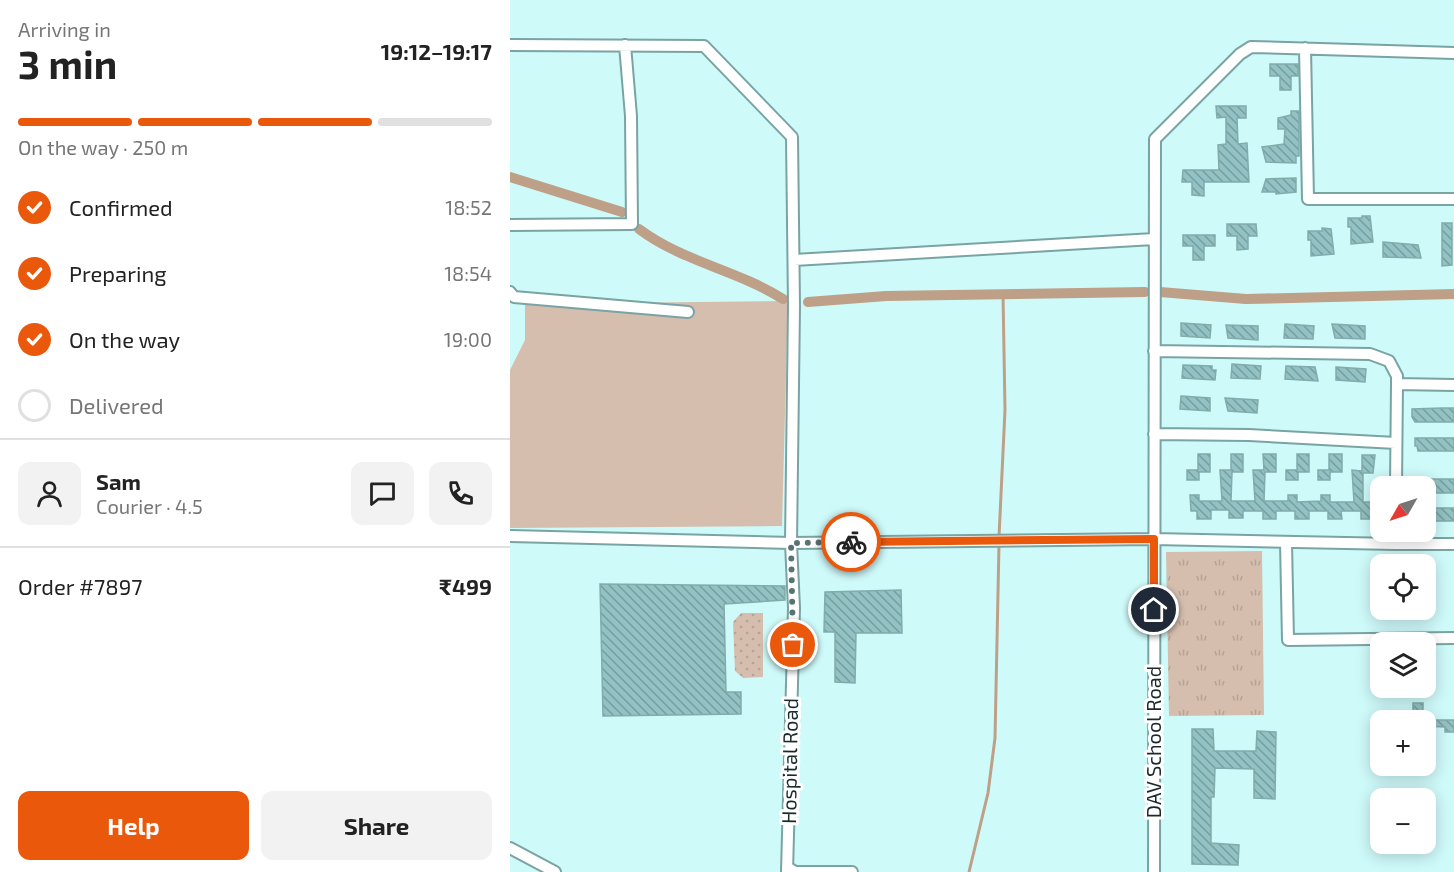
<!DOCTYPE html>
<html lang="en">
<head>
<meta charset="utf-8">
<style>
	body { margin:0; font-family:"Exo 2",sans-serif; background:#f2f2f2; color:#222; height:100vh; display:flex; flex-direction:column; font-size:22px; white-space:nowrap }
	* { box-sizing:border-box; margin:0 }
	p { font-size:20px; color:#767676 }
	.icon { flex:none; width:33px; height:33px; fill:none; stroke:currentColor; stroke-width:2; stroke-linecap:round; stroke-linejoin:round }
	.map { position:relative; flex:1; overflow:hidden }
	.details { display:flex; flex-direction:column; background:#fff; width:510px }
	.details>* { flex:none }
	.needle { width:39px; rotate:231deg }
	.fabs { position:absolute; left:860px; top:476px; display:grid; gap:12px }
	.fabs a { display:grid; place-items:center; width:66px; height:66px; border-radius:12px; background:#fff; box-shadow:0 3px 15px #0003; font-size:30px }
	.pin { position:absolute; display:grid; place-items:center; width:51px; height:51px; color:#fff; margin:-26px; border:3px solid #fff; border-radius:50%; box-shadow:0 2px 6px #0007 }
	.courier { position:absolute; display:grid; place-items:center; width:60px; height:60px; margin:-30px; border:4px solid #ea580c; border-radius:50%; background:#fff; color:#222; box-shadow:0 2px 8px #0007 }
	.head em { font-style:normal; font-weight:700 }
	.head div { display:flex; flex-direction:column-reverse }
	.head { display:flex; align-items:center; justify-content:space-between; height:102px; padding:0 18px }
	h1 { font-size:39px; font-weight:700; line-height:45px }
	.bar { display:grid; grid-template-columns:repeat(4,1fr); gap:9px 6px; align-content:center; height:72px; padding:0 18px }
	.bar i { height:8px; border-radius:4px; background:#e0e0e0 }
	.bar .current { background:#ea580c }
	.bar p { grid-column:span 4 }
	.line { display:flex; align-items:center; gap:15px; padding:0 18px; border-top:2px solid #e0e0e0 }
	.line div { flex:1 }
	.round { display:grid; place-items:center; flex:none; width:63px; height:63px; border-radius:12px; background:#f2f2f2 }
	ol { padding:0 18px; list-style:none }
	li { display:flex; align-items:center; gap:18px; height:66px }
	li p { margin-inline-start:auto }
	li .icon { padding:6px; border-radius:50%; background:#ea580c; color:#fff; stroke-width:4 }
	li:last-child { color:#767676 }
	li i { width:33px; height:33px; border:3px solid #e0e0e0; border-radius:50% }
	.action { display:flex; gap:12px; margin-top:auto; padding:12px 18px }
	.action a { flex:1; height:69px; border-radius:12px; background:#ea580c; color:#fff; font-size:24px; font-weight:700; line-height:69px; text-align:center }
	.action a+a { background:#f2f2f2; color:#222 }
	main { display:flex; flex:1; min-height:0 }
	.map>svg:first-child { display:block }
</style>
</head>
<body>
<main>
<section class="details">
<div class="head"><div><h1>3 min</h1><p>Arriving in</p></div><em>19:12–19:17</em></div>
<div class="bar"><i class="current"></i><i class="current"></i><i class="current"></i><i></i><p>On the way · 250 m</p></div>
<ol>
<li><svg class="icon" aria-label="check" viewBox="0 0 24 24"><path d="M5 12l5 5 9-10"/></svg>Confirmed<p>18:52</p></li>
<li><svg class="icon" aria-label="check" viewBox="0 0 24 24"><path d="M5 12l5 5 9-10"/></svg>Preparing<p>18:54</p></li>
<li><svg class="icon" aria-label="check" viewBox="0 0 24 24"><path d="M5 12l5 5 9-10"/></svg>On the way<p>19:00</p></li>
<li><i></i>Delivered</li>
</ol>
<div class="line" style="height:108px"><a class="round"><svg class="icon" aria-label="person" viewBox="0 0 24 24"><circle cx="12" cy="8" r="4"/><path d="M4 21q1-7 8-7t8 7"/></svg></a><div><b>Sam</b><p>Courier · 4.5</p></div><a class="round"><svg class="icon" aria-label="chat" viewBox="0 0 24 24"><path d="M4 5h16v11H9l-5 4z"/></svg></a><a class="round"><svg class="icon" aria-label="phone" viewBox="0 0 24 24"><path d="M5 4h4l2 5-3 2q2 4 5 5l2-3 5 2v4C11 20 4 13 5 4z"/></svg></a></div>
<div class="line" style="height:78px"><div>Order #7897</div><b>₹499</b></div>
<div class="action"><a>Help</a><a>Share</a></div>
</section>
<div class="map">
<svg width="944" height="872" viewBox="0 0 944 872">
	<defs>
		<pattern id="grass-tufts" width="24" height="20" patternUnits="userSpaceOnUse" patternTransform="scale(1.5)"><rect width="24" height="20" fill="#d5beae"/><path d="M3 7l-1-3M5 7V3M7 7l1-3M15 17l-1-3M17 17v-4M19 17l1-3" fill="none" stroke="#b6a396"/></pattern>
		<pattern id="garden-dots" width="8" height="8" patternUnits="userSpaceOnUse" patternTransform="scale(1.5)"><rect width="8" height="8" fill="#d5beae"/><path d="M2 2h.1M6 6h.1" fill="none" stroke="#b6a396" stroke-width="1.8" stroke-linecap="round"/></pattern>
		<pattern id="building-back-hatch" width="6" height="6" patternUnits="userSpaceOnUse" patternTransform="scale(1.5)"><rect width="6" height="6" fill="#92c2c3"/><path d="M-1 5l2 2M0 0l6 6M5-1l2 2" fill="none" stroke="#769e9f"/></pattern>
	</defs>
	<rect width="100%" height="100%" fill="#cffafa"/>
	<path fill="url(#grass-tufts)" d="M752,551L754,715L659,716L656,552Z"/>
	<path fill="url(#garden-dots)" d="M231,613H253V677L233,678L225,671L223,622Z"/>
	<path fill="#d5beae" d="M278,301L272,526L0,528V370L15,340V304Z"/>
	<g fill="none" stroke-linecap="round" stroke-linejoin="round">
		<path stroke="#be9f87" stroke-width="3" d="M489,537L495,410L493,294
			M459,872L478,793L485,738L489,544"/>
		<path stroke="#be9f87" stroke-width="10" d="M0,177L112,212
			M129,229C173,262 227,270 273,299
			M650,292L736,299L944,294
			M298,302L376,296L635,292"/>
	</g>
	<path fill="url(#building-back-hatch)" stroke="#82abab" stroke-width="1.5" d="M760,64H788V76H781V90H770V76H760Z
		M706,106H736V118H727L728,144L737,143L739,182H694V196L682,195V182H672L673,170H709L708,145L716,144V117L707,118Z
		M781,111H789V156H786V163L756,162L752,147L774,144L775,129H768V118L781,115Z
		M786,178V192L766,194V192H752L756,179Z
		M852,216H860L863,242L841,244V227H838V218H852Z
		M932,223H942V265L932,266Z
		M717,224H746L747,236H738V249L727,250V236H717Z
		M812,228L821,229L824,254L801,256V240H798V231H812Z
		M673,235H705V246H694V260H683V246H673Z
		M873,242L908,245L911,258L873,257Z
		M671,323L701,325L700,338L671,336Z
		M775,324L804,326L803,339L774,338Z
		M822,324L855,326V339L825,338Z
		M716,325L748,326V340L718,338Z
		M722,364L751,366L750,379L721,378Z
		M673,365L702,366V370H706L705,380L672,378Z
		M776,366L805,367L808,381L775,379Z
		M826,367L856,369L855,382L826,380Z
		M671,396L700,398V411L670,409Z
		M715,398L748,400L747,413L718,411Z
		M932,408H944V422H905L902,417V409Z
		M905,438H944V451H908L907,446H905Z
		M688,454H700V472H689V480H677V470H688Z
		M721,454H733V472H722L721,501H745L743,470H754L753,454H766V472H755L754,501H778V495H787V502L811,501V495H820V502H844L842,470L852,471V455H865L863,473H853V502H863L865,519H851V511H831L832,519H818V511H799V519H785V511H766V519H753V511H733V518H719V510H701V519H687V511H681L680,495H689V501H712L710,470H721Z
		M787,454H799V472H788V480H776V470H787Z
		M819,454H832V472H820V480H808V470H819Z
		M915,479H944V493H915Z
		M915,508H944V521H915Z
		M90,584L275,586V600L214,604L216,692H231V714L93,716Z
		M391,590L392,633H346L345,683L325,682V632H314L315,592Z
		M903,703H913V720H896V712H903Z
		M915,720H944V732H935V727L915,726Z
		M682,729H703L704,751H746L747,731L766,732L765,799L744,798V769L705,768L704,797H701V843L729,845L728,865L682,864Z"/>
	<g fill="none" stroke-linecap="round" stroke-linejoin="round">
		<defs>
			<path id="street" d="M0,45L194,46L282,137L284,306L281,543L284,608L277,872
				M795,48L798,199H944
				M0,225L122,224L121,116L115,45
				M284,260L644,239
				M0,292L4,297L178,312
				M644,351L860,354L879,361L887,376V384
				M644,434L739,435L886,443
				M886,486L887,384L944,385
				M886,531V544H944
				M0,536L281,543L644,539L886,544
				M776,542L778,640L944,638
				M0,848L45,872
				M277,867L285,872H342
				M644,872L645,139L730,54L741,47L944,53"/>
		</defs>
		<use href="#street" stroke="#7aa3a3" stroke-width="14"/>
		<use href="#street" stroke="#fff" stroke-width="10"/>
	</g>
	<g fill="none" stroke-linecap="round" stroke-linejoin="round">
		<path stroke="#597373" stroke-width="6" stroke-dasharray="0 10.8" d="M283,645L281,543L341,542"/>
		<path stroke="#ea580c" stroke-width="8" d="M341,542L644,539V610"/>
	</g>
	<g text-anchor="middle" stroke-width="6" stroke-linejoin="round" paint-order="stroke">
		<g font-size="20" fill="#1a2a2a" stroke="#fff">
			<text transform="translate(644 742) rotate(-90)" y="7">DAV School Road</text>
			<text transform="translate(280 761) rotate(-89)" y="7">Hospital Road</text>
		</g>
	</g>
</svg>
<div class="fabs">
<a><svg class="needle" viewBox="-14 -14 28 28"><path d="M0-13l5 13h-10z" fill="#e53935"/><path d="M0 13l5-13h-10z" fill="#767676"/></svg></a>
<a><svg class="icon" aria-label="locate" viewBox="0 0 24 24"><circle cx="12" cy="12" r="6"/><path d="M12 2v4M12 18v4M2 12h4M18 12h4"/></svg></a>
<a><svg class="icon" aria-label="layers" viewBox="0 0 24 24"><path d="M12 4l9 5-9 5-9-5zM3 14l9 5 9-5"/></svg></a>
<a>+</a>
<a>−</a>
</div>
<div class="pin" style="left:283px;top:645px;background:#ea580c"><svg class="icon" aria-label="bag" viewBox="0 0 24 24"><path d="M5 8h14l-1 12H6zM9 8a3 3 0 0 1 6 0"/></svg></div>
<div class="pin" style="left:644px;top:610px;background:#1f2937"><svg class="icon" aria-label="home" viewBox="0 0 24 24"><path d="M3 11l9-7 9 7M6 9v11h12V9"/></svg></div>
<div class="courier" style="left:341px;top:542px"><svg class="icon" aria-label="bike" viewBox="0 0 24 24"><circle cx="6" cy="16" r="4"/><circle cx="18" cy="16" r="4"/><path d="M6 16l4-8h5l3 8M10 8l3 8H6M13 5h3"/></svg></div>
</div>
</main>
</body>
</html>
